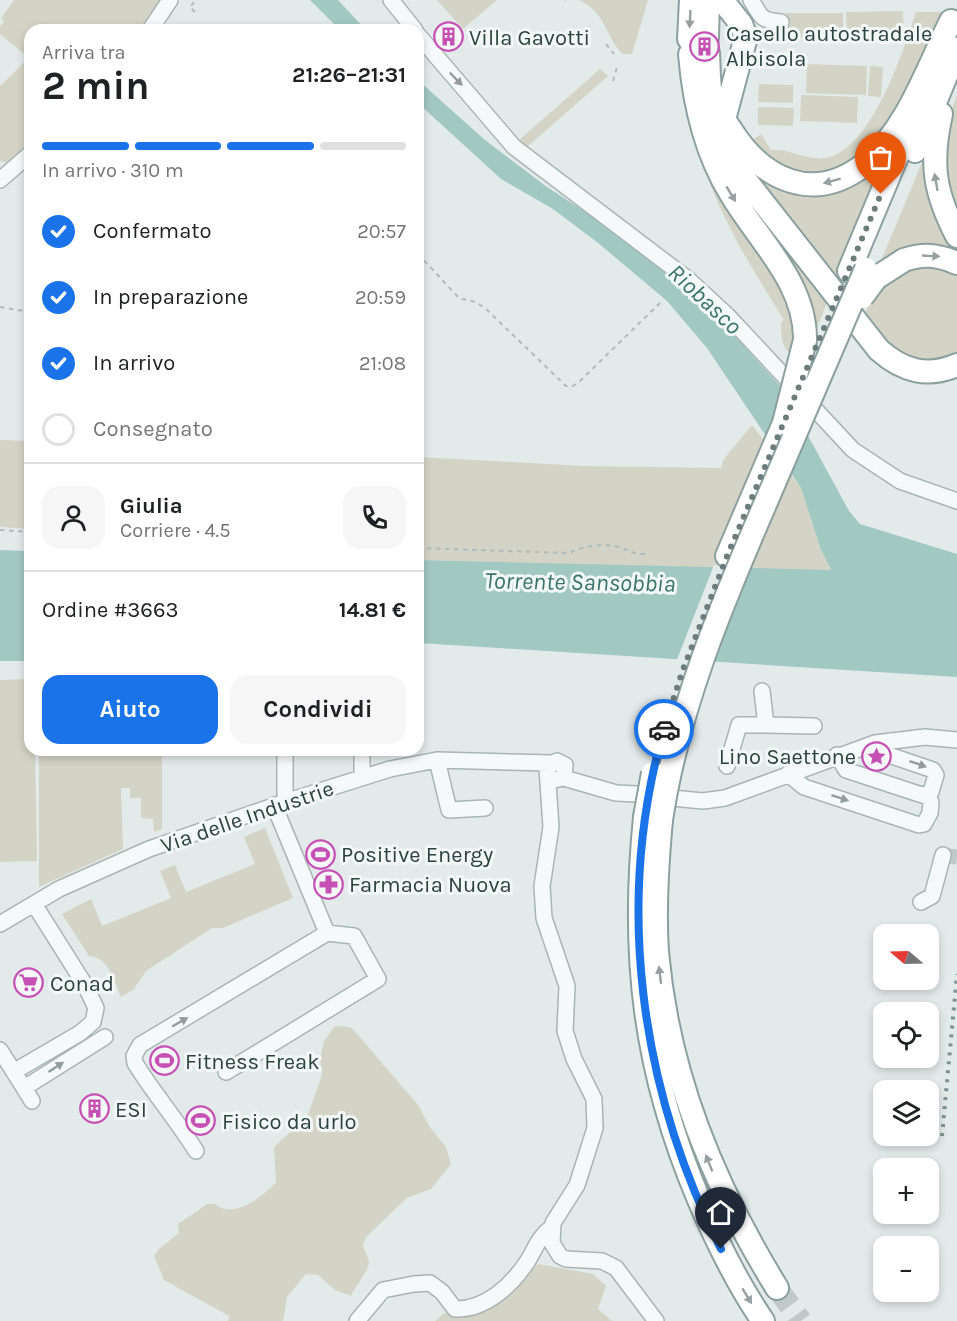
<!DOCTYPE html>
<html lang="it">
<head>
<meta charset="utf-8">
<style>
	body { margin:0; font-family:Karla,sans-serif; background:#f6f6f6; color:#202124; height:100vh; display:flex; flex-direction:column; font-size:22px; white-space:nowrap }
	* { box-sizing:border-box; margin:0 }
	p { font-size:20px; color:#757577 }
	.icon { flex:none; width:33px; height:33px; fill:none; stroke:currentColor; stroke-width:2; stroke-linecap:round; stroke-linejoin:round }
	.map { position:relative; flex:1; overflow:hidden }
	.details { position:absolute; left:24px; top:24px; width:400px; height:732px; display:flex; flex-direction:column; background:#fff; border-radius:18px; box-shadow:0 3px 9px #0003 }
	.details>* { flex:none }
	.needle { width:39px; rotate:289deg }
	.fabs { position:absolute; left:873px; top:924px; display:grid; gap:12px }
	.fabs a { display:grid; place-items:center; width:66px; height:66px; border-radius:12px; background:#fff; box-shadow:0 3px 9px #0003; font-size:30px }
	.pin { position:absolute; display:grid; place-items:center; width:51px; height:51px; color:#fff; margin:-62px -26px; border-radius:50% 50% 50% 0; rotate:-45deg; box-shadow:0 0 6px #0007 }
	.pin .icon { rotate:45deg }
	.courier { position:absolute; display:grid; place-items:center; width:60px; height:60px; margin:-30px; border:4px solid #1a73e8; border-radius:50%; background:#fff; color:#222; box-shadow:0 2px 8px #0007 }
	.headline em { font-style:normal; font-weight:700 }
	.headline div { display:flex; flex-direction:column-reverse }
	.headline { display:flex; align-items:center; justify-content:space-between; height:102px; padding:0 18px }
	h1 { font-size:39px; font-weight:700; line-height:45px }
	.bar { display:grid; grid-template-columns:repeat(4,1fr); gap:9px 6px; align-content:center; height:72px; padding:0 18px }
	.bar i { height:8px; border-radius:4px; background:#e0e0e0 }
	.bar .on { background:#1a73e8 }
	.bar p { grid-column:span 4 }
	.line { display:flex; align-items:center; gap:15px; padding:0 18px; border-top:2px solid #e0e0e0 }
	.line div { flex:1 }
	.round { display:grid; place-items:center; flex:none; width:63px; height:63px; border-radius:18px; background:#f6f6f6 }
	ol { padding:0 18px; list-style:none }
	li { display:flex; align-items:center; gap:18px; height:66px }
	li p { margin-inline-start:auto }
	li .icon { padding:6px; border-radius:50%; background:#1a73e8; color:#fff; stroke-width:4 }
	li:last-child { color:#757577 }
	li i { width:33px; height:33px; border:3px solid #e0e0e0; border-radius:50% }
	.button { display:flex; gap:12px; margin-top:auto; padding:12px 18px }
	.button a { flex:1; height:69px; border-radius:18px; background:#1a73e8; color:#fff; font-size:24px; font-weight:700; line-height:69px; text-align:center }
	.button a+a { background:#f6f6f6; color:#202124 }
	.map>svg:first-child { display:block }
</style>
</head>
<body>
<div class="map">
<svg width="957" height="1321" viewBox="0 0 957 1321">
	<rect width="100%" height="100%" fill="#e3ebea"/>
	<path fill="#d3d4c5" d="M14,0H166L146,30H30V148L11,164L0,161V86L29,58L0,34V27L4,21L1,18Z
		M437,0H497L463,29Z
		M579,0H648L632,54H622C604,33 606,13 579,0Z
		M903,11L904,36H847L846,12Z
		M916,12H943L925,62L898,121L837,177L791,176L749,142L761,134L771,150C788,148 807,161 826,158C871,150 904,50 916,12Z
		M786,13H843V38H786Z
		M807,64L867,66L866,95L806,93Z
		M870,66L883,67L881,97L868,96Z
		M600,69L608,76L526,148L518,141Z
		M759,84L793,85V103L758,102Z
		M801,95L858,97L857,123L800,121Z
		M957,95V227L942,152L945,127Z
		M758,107L794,108L793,126L758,125Z
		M695,136L792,296L797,359C782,350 781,339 781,323L784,320C749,264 710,202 695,136Z
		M928,148L949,236L957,248V257L880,263Z
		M886,155L888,160L836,281L768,195L746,160L779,186Z
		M723,156L827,302L814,336Z
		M917,262L957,269V359L923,365L896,353L864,315L877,289Z
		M752,425L801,488L821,550L831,571L419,560L418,457L585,466L721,468L723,460Z
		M0,440L30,441V529L0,527Z
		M30,679V750H35L37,861L0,862V680Z
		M39,750H162V829L154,832L153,819L141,818V798H130V788H121L123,849L39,887Z
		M265,828L293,898L223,928H212L146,971L134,989L121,997C114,981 110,958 89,956L62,914L91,899L102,926L171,898L160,871L175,865L186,892L255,864L244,837Z
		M343,1026L352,1028L418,1105L430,1127L446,1147L451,1164L431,1189L407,1198L366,1237L363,1245C364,1251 369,1258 369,1263C369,1270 354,1288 351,1296L335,1290L318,1275L306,1274L287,1297L283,1321H228L229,1316L164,1280L154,1256L159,1249L179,1233L178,1224L207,1204H215C232,1220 263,1197 276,1182L274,1147L307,1117L322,1075L320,1059L324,1041L334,1027Z
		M538,1264L593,1274L606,1286L598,1309L612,1321H435L444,1313L458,1314L520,1280Z"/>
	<path fill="#a1c8c1" d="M310,0H338L366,30H340Z
		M419,81L485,140L547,187L607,226L689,286L782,388L849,511L860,524L957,554V677L419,643V560L831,570L821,550L801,488L707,348L667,301L597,242L553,209L501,179L419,104Z
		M0,550L30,551V661H0Z"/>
	<path fill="#e3ebea" d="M714,565L749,566L709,664L676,662Z"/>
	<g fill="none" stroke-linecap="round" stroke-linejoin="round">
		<path stroke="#bec9c8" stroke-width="15" stroke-dasharray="15 8" stroke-linecap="butt" d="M943,855L957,857"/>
		<path stroke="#bec9c8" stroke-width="22" stroke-dasharray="22 11" stroke-linecap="butt" d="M777,1288L801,1321"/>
		<defs>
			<path id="minor" d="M391,0L415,30
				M751,0C762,17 759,20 781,22
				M150,30L170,0
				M418,35L514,147L689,280L728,316L853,450L900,481L957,501
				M0,180L30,154
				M766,725L814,726
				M875,743L886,754L933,770L936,775L931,792L922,795
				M437,760L449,810L485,808
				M727,766L739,725H766L762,691
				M788,774L804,787L919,825L924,824L930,813L931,802L928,797L846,770L837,755
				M549,777L554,780L564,778L565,765L557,761L547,768L551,827L542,886L544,918L567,986L565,1031L574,1059L594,1099L595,1128L577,1185L553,1223L552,1243L560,1256L566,1259L602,1261L616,1268L656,1321
				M362,778V750
				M564,778L616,793L637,794
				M672,798L703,801L725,798L875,743L925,737L957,740
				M285,802V750
				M921,902L932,896L943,855
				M0,924L59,889L149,849L285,802L390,769L437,760L550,763
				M0,1050L24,1088L105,1037
				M15,1071L80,1033L93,1022L96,1008L85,985L34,904
				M226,1072L378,979L354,936L327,933L274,805
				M24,1088L32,1101
				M196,1151C177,1120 154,1094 135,1063L134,1056L140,1045L327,933
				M357,1321L383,1290L414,1284L430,1283L442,1292L455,1309C485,1310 511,1286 527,1262C535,1250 538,1237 551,1228"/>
			<path id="highway" d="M722,0L741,24L746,37L722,127
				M707,38L708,0
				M689,39L691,0
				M708,53C709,68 708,84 712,99C715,110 725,120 731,130C762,179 813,205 865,164C907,130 927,69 951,21
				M690,54C694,103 705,152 731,194C758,240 806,283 805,340
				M696,100L733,164L879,350C903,371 927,378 957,365
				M941,114C930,163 934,192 957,236
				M915,151L957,49
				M904,260C924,253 938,255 957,263
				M849,271L911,123
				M727,556L784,423
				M645,817C631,956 644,1070 699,1200C717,1242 737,1283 763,1321
				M661,820C657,864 654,908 657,952C668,1075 713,1184 777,1288"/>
		</defs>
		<use href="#minor" stroke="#a8b5b4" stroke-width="18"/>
		<use href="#highway" stroke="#8ba09f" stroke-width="26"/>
		<path stroke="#b1bbba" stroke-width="2" stroke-dasharray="4.5 4.5" stroke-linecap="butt" d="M565,0H566
			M195,12L190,7L196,0
			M564,39L567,36
			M606,44L614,54
			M613,81L618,64
			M418,254L459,298L476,302L486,309L566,386H573L579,382L661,302
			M0,307L30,312
			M0,530L30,532
			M418,548L569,553C584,546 605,542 622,548C631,552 635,554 645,554"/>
		<use href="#minor" stroke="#f6f9f9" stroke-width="15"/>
		<use href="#highway" stroke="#fff" stroke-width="22"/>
		<path stroke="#7d9392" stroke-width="4" stroke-dasharray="3 6" stroke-linecap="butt" d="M942,1136L957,974"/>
		<defs>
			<path id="highway-bridge" d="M862,297L876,278L904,260
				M784,423L805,340
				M645,817L653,773
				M661,820C678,708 721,606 766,502C799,424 833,347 866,269"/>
		</defs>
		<use href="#highway-bridge" stroke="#8ba09f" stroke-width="26" stroke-linecap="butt"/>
		<use href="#highway-bridge" stroke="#fff" stroke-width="22"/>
	</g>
	<defs><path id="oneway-solid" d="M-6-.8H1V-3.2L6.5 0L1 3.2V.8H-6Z" transform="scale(1.5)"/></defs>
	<g fill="#96a0a0">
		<use href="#oneway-solid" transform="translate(690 19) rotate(93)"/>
		<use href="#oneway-solid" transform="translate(832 181) rotate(165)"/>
		<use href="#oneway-solid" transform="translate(936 182) rotate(-100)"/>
		<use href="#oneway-solid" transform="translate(731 194) rotate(59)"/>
		<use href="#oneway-solid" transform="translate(931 256) rotate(3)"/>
		<use href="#oneway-solid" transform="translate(660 975) rotate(-97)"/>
		<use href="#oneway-solid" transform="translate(709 1163) rotate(-112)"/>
		<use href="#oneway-solid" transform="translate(747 1296) rotate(59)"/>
	</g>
	<g fill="#919e9d">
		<use href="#oneway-solid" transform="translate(456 79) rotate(46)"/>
		<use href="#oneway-solid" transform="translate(918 764) rotate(19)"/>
		<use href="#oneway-solid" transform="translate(840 798) rotate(18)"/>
		<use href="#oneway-solid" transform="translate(180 1022) rotate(-30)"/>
		<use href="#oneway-solid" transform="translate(56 1067) rotate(-33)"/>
	</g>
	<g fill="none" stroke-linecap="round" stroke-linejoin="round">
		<path stroke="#6c7d7c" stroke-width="6" stroke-dasharray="0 10.8" d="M664,729L682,672L727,556L881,194"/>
		<path stroke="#1a73e8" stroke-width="8" d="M664,729C614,903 640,1089 721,1249"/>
	</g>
	<defs>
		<symbol id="building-ring" viewBox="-11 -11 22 22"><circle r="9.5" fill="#f3f8f7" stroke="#c750b5" stroke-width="1.5"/><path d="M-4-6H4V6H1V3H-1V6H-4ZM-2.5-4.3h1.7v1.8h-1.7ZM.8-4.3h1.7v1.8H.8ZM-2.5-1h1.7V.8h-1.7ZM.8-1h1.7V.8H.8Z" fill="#c750b5"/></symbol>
		<symbol id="sight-ring" viewBox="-11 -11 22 22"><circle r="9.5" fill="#f3f8f7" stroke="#c750b5" stroke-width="1.5"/><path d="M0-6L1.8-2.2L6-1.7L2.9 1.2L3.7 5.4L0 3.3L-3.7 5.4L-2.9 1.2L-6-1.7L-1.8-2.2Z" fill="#c750b5"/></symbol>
		<symbol id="stadium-ring" viewBox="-11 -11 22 22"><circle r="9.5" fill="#f3f8f7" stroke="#c750b5" stroke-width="1.5"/><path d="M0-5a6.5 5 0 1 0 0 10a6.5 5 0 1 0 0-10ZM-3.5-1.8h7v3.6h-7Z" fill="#c750b5"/></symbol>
		<symbol id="pharmacy-ring" viewBox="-11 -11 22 22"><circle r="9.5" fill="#f3f8f7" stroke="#c750b5" stroke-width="1.5"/><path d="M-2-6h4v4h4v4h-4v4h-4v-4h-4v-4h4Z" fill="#c750b5"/></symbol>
		<symbol id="supermarket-ring" viewBox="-11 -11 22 22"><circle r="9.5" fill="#f3f8f7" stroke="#c750b5" stroke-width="1.5"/><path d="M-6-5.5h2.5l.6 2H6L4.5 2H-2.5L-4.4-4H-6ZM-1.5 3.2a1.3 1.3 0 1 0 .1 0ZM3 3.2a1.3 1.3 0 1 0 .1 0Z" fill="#c750b5"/></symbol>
	</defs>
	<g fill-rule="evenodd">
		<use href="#building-ring" x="432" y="20" width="33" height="33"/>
		<use href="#building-ring" x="688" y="30" width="33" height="33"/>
		<use href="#sight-ring" x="860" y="740" width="33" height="33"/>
		<use href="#stadium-ring" x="304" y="838" width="33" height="33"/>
		<use href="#pharmacy-ring" x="312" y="868" width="33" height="33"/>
		<use href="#supermarket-ring" x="12" y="966" width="33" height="33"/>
		<use href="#stadium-ring" x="148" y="1044" width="33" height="33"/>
		<use href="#building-ring" x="78" y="1092" width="33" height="33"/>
		<use href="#stadium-ring" x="184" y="1104" width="33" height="33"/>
	</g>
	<g text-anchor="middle" stroke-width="6" stroke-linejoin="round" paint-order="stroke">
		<g font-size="22" fill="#2c4241" stroke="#f3f8f7" text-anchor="start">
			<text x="726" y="41">Casello autostradale<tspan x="726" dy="25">Albisola</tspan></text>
			<text x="469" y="45">Villa Gavotti</text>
			<text x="856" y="764" text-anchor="end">Lino Saettone</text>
			<text x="341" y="862">Positive Energy</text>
			<text x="349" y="892">Farmacia Nuova</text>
			<text x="50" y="991">Conad</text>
			<text x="185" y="1069">Fitness Freak</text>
			<text x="115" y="1117">ESI</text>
			<text x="222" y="1129">Fisico da urlo</text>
		</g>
		<g font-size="22" fill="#2c4241" stroke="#f3f8f7">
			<text transform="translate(247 816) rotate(-19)" y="8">Via delle Industrie</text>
		</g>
		<g font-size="24" font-style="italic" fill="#38746c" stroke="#f3f8f7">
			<text transform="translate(705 299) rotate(43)" y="8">Riobasco</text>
			<text transform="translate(580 582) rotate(1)" y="8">Torrente Sansobbia</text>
		</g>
	</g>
</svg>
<div class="fabs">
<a><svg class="needle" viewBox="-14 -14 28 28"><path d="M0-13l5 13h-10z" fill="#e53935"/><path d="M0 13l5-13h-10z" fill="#757577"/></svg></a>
<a><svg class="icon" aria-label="locate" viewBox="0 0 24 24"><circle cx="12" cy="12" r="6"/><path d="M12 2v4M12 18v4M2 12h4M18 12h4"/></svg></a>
<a><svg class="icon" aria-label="layers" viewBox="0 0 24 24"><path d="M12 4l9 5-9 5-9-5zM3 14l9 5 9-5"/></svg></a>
<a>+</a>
<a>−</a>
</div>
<div class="pin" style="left:881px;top:194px;background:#ea580c"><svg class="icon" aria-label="bag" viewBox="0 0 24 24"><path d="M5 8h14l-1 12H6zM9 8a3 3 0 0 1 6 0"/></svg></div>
<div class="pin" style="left:721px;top:1249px;background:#1f2937"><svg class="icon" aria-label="home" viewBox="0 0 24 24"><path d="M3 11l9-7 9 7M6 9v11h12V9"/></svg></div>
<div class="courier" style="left:664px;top:729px"><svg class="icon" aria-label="car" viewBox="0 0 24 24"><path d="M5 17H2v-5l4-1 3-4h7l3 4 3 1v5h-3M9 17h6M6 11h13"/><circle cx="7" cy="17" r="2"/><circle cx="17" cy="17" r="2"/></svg></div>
<section class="details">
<div class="headline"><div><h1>2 min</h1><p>Arriva tra</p></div><em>21:26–21:31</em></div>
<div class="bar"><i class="on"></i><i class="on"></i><i class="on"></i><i></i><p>In arrivo · 310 m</p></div>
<ol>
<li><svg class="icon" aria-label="check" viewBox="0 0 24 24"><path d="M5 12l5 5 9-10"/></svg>Confermato<p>20:57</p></li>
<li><svg class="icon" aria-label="check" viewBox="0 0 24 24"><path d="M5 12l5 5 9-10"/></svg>In preparazione<p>20:59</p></li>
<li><svg class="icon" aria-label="check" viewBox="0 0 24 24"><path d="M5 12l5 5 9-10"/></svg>In arrivo<p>21:08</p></li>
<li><i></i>Consegnato</li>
</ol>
<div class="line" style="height:108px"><a class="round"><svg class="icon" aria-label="person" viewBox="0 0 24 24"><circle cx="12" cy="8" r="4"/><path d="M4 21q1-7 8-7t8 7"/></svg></a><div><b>Giulia</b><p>Corriere · 4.5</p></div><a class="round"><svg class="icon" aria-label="phone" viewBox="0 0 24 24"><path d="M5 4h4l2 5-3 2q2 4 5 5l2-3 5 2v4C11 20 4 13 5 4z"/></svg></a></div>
<div class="line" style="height:78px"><div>Ordine #3663</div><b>14.81 €</b></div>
<div class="button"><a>Aiuto</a><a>Condividi</a></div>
</section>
</div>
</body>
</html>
